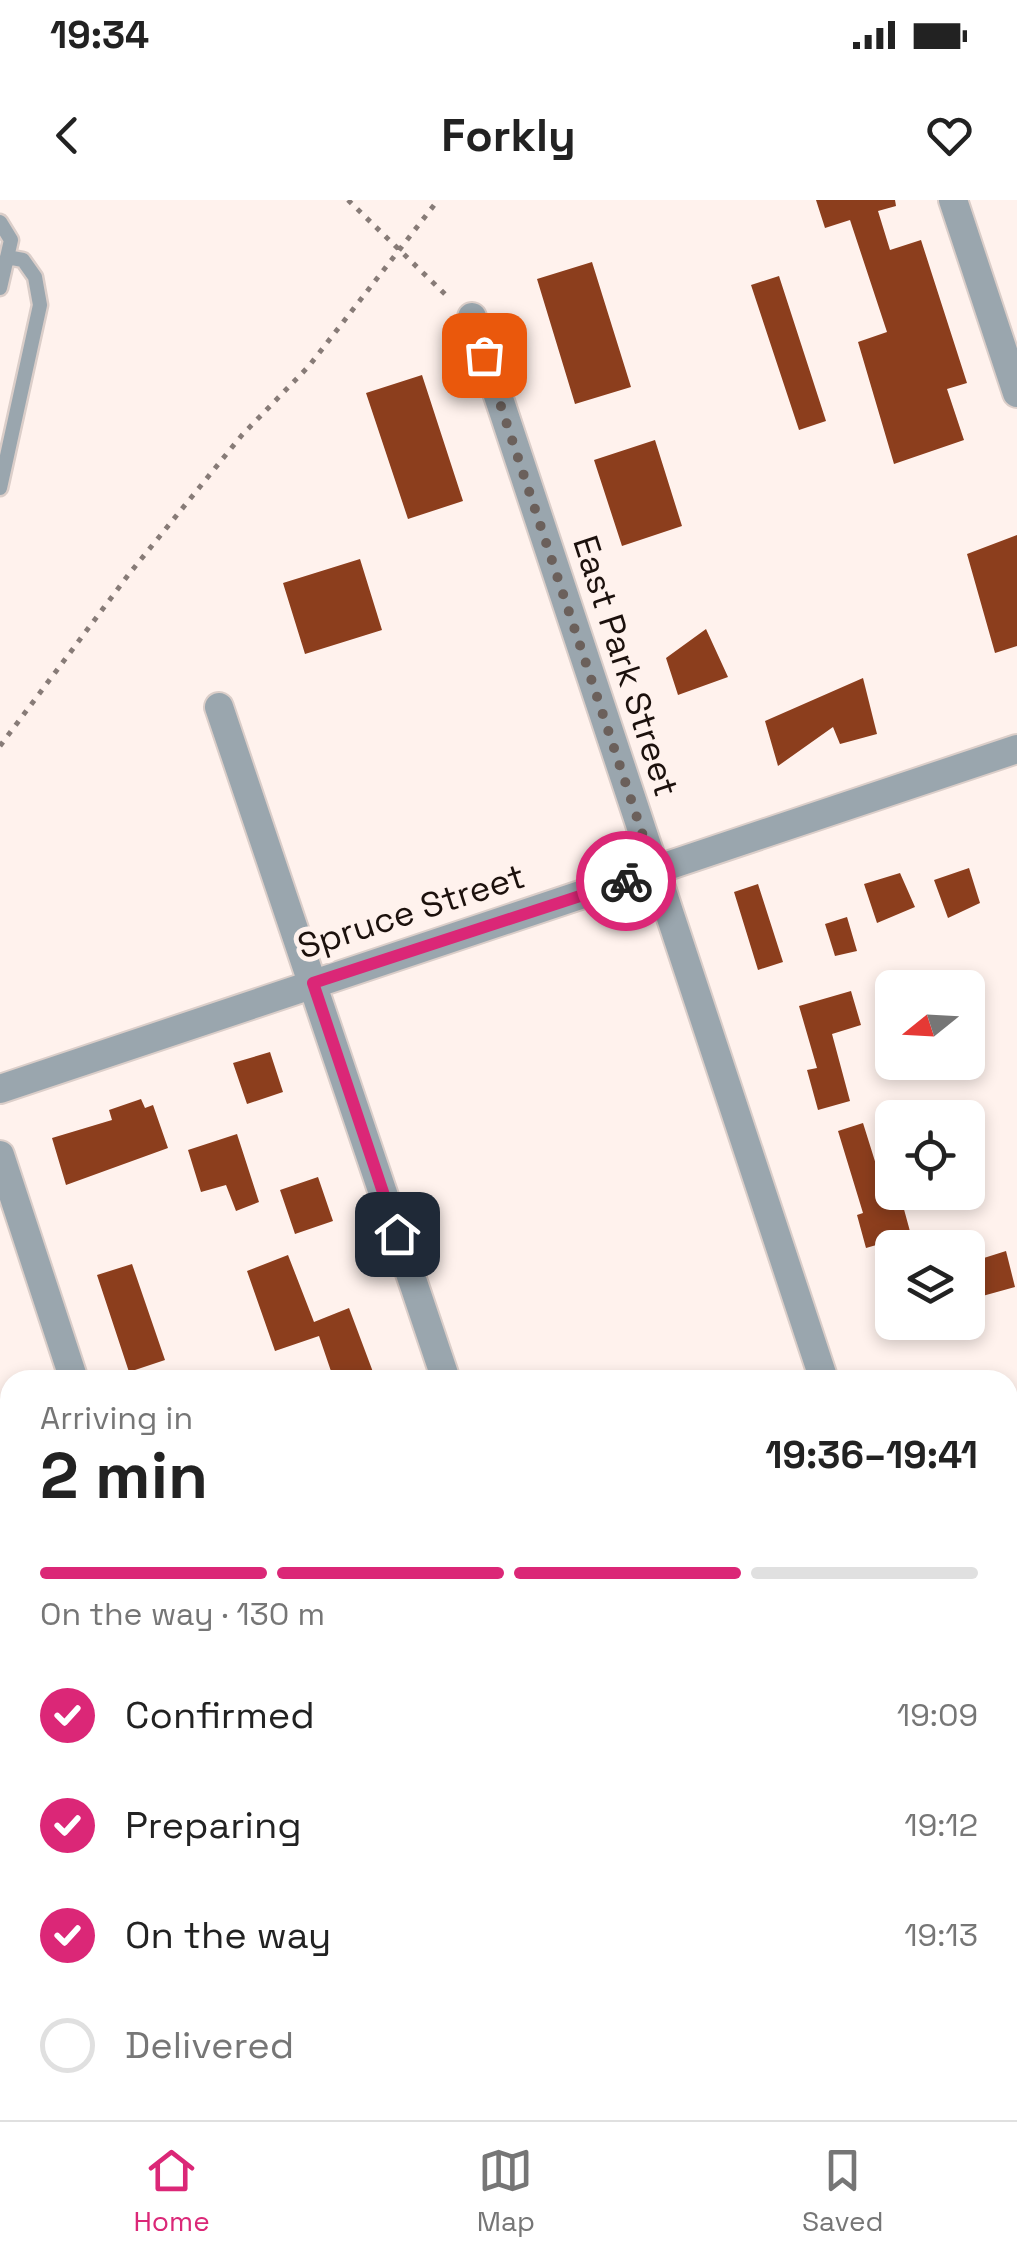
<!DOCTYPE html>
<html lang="en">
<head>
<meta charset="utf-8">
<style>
	body { margin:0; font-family:"Space Grotesk",sans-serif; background:#f6f6f6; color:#222; height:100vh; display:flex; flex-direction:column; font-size:38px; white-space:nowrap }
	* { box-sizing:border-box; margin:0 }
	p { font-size:32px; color:#767676 }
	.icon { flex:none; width:55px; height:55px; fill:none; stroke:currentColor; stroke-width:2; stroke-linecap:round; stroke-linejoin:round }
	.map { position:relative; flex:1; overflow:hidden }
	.side { position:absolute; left:0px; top:1170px; width:1018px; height:750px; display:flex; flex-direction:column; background:#fff; border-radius:30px 30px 0 0; box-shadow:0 5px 15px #0003 }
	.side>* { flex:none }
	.needle { width:65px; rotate:252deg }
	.buttons { position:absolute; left:875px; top:770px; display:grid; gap:20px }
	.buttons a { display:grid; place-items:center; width:110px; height:110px; border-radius:15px; background:#fff; box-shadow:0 5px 15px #0003; font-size:50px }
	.pin { position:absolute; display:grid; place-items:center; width:85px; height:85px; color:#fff; margin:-42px; border-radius:20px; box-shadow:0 5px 15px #0006 }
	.courier { position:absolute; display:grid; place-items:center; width:100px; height:100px; margin:-50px; border:8px solid #db2777; border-radius:50%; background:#fff; color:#222; box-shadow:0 2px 12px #0007 }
	.summary em { font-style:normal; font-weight:600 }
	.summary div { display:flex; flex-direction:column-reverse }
	.summary { display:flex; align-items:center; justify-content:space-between; height:170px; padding:0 40px }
	h1 { font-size:65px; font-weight:600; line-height:75px }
	.bar { display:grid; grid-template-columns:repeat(4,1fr); gap:15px 10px; align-content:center; height:120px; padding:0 40px }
	.bar i { height:12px; border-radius:8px; background:#e0e0e0 }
	.bar .on { background:#db2777 }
	.bar p { grid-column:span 4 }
	ol { padding:0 40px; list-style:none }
	li { display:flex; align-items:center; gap:30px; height:110px }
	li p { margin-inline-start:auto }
	li .icon { padding:10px; border-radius:50%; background:#db2777; color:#fff; stroke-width:4 }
	li:last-child { color:#767676 }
	li i { width:55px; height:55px; border:5px solid #e0e0e0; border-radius:50% }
	.status { display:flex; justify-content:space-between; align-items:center; height:70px; padding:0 50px; background:#fff; direction:ltr }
	.status svg { height:28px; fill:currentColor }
	header { display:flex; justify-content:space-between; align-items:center; height:130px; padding:0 40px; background:#fff; font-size:45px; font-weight:600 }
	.menu { display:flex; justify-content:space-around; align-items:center; height:140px; border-top:2px solid #e0e0e0; background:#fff; font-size:28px; color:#767676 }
	.menu a { display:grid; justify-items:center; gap:5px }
	.menu .on { color:#db2777 }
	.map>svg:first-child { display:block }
</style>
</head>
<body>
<div class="status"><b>19:34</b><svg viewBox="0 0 49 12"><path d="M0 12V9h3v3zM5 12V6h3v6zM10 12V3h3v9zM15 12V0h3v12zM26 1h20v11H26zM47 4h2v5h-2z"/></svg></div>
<header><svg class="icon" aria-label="back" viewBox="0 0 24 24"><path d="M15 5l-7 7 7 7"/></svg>Forkly<svg class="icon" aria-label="heart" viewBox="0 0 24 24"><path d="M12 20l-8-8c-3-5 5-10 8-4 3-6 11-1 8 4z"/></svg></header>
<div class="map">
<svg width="1017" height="1920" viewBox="0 0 1017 1920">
	<rect width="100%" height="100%" fill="#fff2ed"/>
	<path fill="#8c3e1d" d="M816,0H895L896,6L878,11L890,50L921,40L967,183L947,189L964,240L894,264L858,142L887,132L850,20L825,28Z
		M592,62L631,187L575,204L537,79Z
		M779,76L826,221L799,230L751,85Z
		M422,175L463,301L408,319L366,193Z
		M655,240L682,326L622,346L594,260Z
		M1017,335V446L995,453L967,354Z
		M360,359L382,430L305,454L283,383Z
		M706,429L728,477L678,495L666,458Z
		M863,478L877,534L840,544L833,527L778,566L765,521Z
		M969,668L980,703L948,718L934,680Z
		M900,673L915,707L877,723L864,684Z
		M758,684L783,762L758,770L734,692Z
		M847,717L857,751L835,756L825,724Z
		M851,791L861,825L832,834L850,901L818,910L807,870L817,868L799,806Z
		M270,852L283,892L247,904L233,863Z
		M141,899L145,908L153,905L168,948L66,985L52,938L112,920L109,910Z
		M863,923L889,1006L902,1002L911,1035L866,1048L857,1015L863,1013L838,931Z
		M237,934L259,1002L236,1011L226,985L201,992L188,950Z
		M318,977L333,1021L295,1034L280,990Z
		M1006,1051L1015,1087L968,1100V1063Z
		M288,1055L314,1122L349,1108L376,1180H334L319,1136L275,1151L247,1071Z
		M132,1064L165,1160L129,1172L97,1075Z"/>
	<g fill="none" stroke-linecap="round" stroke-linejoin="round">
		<defs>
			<path id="service" d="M0,22L11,40L0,88
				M0,288L40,105L35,77L23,60L7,57"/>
			<path id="minor" d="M953,0L1017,193
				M472,117L824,1180
				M219,507L446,1180
				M0,889L1017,549
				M0,955L74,1180
				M1008,1728L1017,1757
				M313,1910L316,1920"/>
			<path id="tertiary" d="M1008,1620L1017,1617
				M94,1920L126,1910"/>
		</defs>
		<use href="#service" stroke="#dbcec9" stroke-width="19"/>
		<use href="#minor" stroke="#dbcec9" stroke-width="32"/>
		<use href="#tertiary" stroke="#dbcec9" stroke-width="35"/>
		<path stroke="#877b77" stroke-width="5" stroke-dasharray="5 8" stroke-linecap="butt" d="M348,0L450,99
			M0,546L129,374L242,235L309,166L438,0"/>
		<use href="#service" stroke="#9aa6ae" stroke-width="14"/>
		<use href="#minor" stroke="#9aa6ae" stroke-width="28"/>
		<use href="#tertiary" stroke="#9aa6ae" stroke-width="30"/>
	</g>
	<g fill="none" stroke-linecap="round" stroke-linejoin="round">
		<path stroke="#6b605b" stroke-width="10" stroke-dasharray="0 18" d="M484,155L655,672L626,681"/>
		<path stroke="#db2777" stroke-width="12" d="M397,1034L313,783L626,681"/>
	</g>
	<g text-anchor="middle" stroke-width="10" stroke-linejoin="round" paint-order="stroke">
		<g font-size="35" fill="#1c110d" stroke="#fff2ed">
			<text transform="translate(626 466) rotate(72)" y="12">East Park Street</text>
			<text transform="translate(411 711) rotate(-18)" y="12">Spruce Street</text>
		</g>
	</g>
</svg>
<div class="buttons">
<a><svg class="needle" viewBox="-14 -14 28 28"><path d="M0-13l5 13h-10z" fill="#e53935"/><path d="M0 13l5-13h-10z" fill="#767676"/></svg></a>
<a><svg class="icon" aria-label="locate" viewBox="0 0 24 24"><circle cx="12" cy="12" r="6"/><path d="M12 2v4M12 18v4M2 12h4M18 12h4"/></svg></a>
<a><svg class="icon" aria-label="layers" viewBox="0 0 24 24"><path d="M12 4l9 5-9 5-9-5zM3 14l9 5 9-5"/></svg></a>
</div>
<div class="pin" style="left:484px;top:155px;background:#ea580c"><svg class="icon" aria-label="bag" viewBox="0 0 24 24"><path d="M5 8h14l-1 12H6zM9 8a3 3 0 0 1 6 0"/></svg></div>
<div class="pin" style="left:397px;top:1034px;background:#1f2937"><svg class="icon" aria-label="home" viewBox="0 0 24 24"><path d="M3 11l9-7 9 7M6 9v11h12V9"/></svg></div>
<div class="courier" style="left:626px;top:681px"><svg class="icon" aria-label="bike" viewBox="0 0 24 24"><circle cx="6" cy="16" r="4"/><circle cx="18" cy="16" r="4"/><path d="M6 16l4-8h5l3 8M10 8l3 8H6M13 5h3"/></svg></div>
<section class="side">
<div class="summary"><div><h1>2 min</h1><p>Arriving in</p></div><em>19:36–19:41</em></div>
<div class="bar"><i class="on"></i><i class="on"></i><i class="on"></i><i></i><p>On the way · 130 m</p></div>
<ol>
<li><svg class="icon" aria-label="check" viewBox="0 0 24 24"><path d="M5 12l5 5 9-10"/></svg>Confirmed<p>19:09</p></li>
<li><svg class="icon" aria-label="check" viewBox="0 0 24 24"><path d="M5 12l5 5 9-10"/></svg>Preparing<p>19:12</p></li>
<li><svg class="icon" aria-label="check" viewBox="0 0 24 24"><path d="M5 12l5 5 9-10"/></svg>On the way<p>19:13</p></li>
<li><i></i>Delivered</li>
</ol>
</section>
</div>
<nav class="menu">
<a class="on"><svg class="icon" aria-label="home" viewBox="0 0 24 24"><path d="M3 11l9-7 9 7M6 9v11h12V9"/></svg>Home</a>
<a><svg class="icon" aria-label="map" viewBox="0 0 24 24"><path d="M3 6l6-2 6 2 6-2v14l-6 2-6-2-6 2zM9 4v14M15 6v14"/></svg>Map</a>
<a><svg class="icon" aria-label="saved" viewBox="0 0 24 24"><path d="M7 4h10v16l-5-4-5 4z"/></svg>Saved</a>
</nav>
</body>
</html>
